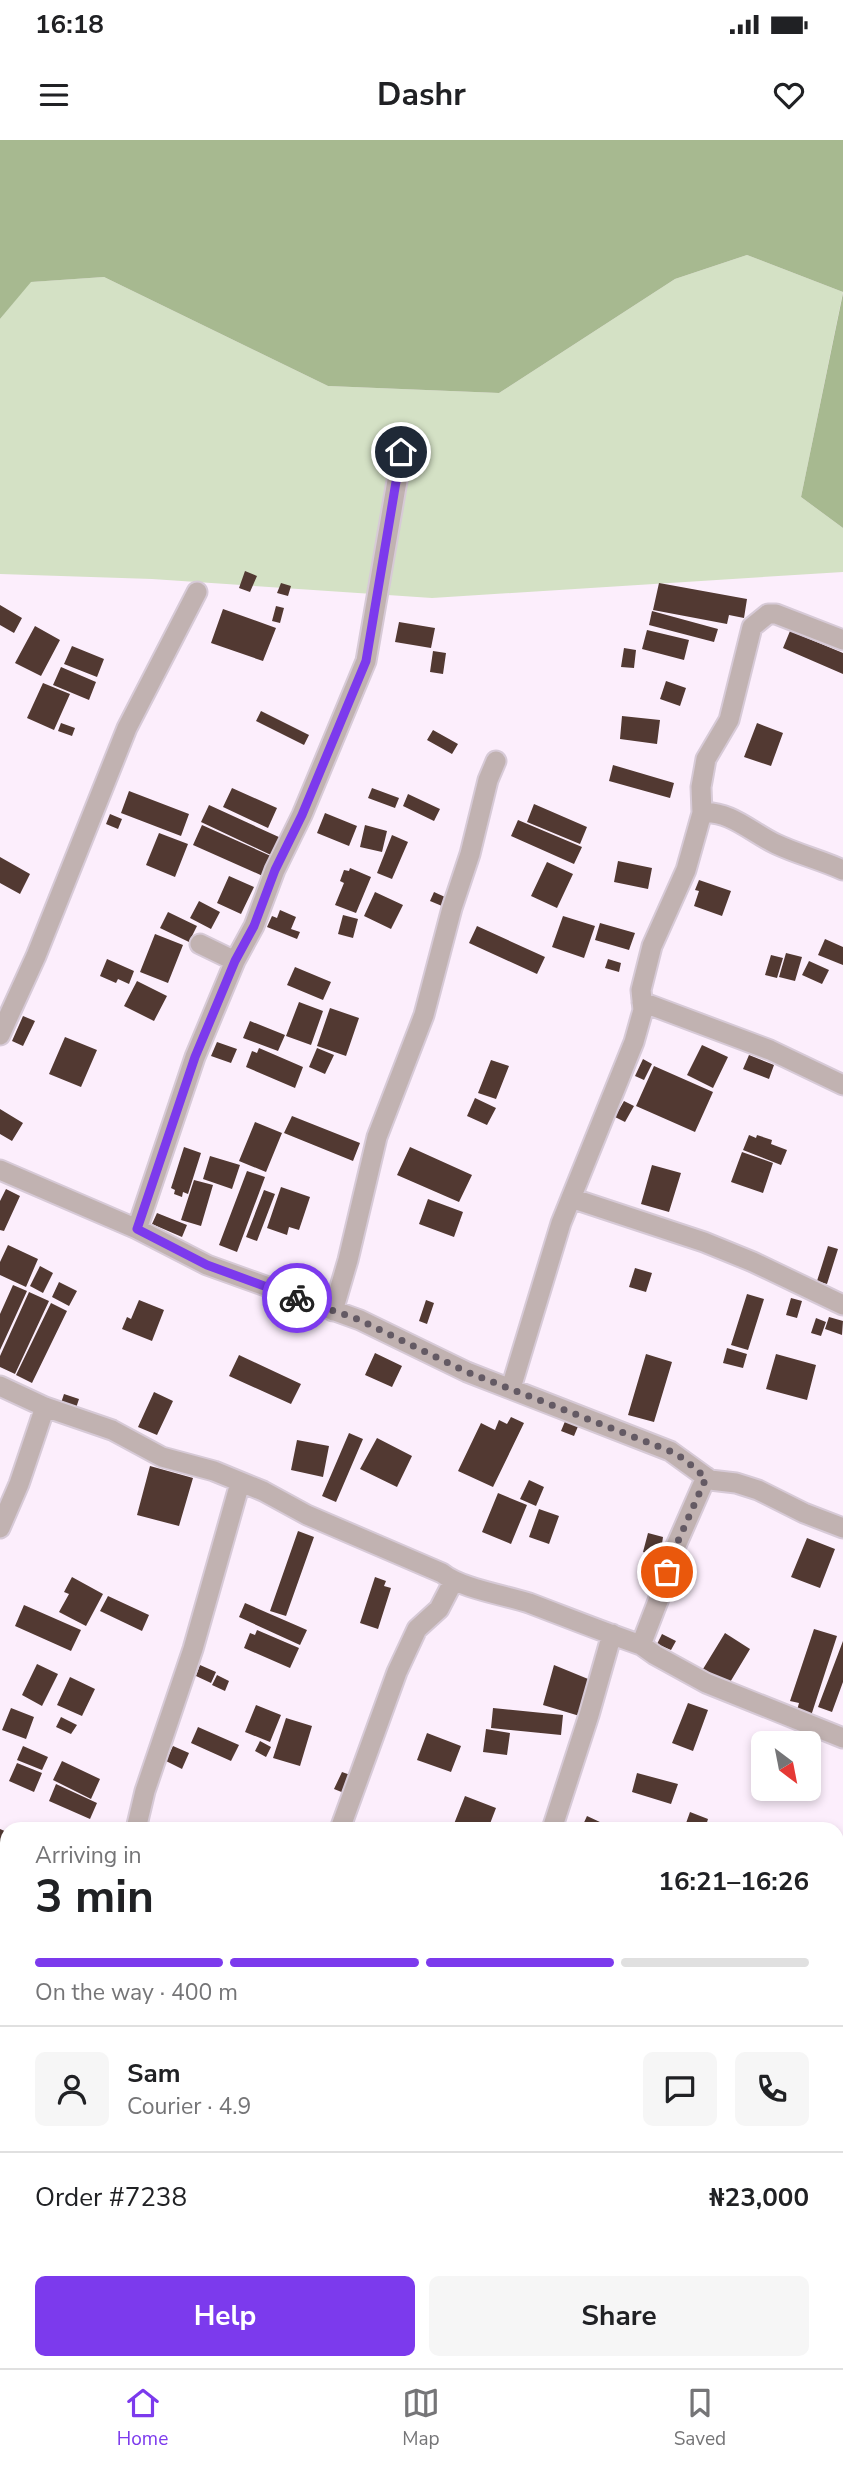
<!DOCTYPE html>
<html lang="en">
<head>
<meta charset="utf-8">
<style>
	body { margin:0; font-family:"Nunito Sans",sans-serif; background:#f6f6f6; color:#202124; height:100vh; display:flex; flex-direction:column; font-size:26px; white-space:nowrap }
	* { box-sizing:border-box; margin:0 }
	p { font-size:23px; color:#757577 }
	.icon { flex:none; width:38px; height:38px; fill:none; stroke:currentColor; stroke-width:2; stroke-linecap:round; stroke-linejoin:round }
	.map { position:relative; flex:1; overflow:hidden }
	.drawer { position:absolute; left:0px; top:1682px; width:844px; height:548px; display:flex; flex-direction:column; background:#fff; border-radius:21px 21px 0 0; box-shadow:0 4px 10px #0003 }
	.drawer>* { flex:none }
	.needle { width:46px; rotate:148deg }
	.buttons { position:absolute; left:751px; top:1591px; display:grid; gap:14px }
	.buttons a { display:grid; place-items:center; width:70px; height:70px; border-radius:10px; background:#fff; box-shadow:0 4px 10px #0003; font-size:35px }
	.pin { position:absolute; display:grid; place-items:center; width:60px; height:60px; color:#fff; margin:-30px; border:4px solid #fff; border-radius:50%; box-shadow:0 2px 7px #0007 }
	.courier { position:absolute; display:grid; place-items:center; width:70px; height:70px; margin:-35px; border:5px solid #7c3aed; border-radius:50%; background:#fff; color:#222; box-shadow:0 2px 9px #0007 }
	.head em { font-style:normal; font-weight:700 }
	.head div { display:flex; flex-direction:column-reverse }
	.head { display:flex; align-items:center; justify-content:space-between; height:119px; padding:0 35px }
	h1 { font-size:46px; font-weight:700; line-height:52px }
	.bar { display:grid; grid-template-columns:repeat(4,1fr); gap:10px 7px; align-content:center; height:84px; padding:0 35px }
	.bar i { height:9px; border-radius:5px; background:#e0e0e0 }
	.bar .selected { background:#7c3aed }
	.bar p { grid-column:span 4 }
	.line { display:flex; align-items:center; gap:18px; padding:0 35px; border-top:2px solid #e0e0e0 }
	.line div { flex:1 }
	.round { display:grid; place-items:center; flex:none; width:74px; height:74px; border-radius:10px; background:#f6f6f6 }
	.action { display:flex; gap:14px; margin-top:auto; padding:14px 35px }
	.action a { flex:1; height:80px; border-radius:10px; background:#7c3aed; color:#fff; font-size:28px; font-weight:700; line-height:80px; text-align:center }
	.action a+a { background:#f6f6f6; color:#202124 }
	.status { display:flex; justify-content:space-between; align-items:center; height:49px; padding:0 35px; background:#fff; direction:ltr }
	.status svg { height:19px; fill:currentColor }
	header { display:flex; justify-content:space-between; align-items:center; height:91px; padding:0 35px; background:#fff; font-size:32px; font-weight:700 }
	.tab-bar { display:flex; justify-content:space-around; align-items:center; height:98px; border-top:2px solid #e0e0e0; background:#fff; font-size:19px; color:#757577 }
	.tab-bar a { display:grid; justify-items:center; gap:4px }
	.tab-bar .selected { color:#7c3aed }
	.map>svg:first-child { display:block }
</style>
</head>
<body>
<div class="status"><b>16:18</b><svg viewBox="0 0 49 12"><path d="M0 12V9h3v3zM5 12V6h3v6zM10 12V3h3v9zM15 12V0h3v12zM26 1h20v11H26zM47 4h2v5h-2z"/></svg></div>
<header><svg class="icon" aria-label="menu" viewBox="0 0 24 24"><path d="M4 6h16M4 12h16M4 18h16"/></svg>Dashr<svg class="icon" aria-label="heart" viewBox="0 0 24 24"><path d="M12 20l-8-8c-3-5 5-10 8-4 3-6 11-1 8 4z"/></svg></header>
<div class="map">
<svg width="843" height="2228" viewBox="0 0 843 2228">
	<rect width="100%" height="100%" fill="#fceefc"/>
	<path fill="#d4e1c5" d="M747,115L843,152L801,357L843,388V432L432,458L152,439L0,434V179L30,142L104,137L328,246L499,253L675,139Z"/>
	<path fill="#a7b990" d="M0,0H843V152L747,115L675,139L499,253L328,246L104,137L31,142L0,179Z
		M843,153V388L801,357Z
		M843,1727V2228H0V2009L7,2001V2222H836V1729Z"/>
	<path fill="#523932" d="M245,431L257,436L250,452L239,448Z
		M281,443L291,446L288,456L277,453Z
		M659,443L747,459L744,478L729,475L727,484L653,470Z
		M0,465L22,478L14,493L0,485Z
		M276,466L284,468L280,483L272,481Z
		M223,469L276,488L263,521L211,503Z
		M652,471L718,489L714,502L649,485Z
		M399,482L435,488L431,508L395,502Z
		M35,486L60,500L41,536L15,523Z
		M647,490L689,500L684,520L642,509Z
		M790,491L843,513V534L783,508Z
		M72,506L104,519L97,537L64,524Z
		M624,508L636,510L634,528L621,527Z
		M433,511L446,513L443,534L430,532Z
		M61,527L96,542L89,560L53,545Z
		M666,541L686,548L680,566L660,559Z
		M43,543L70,554L54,590L27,578Z
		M261,571L309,595L304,605L256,581Z
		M622,576L660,580L657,604L620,599Z
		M61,583L75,588L72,596L58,591Z
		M757,583L783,593L771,626L744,617Z
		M433,590L458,604L452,614L427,600Z
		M613,625L674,643L670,658L609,641Z
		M232,648L277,668L268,688L223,667Z
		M372,648L399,658L395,668L368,658Z
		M129,651L189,674L181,696L121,673Z
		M408,654L440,669L434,681L403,666Z
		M534,664L587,687L580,704L527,682Z
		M209,665L281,698L273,716L201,682Z
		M325,673L357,686L349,706L317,693Z
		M110,674L122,679L118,689L106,684Z
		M518,680L582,707L574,724L511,696Z
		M202,685L273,717L265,737L193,705Z
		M365,685L387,691L382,712L360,707Z
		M159,693L188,704L175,737L146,725Z
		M392,695L408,702L392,739L377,733Z
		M0,717L30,734L20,754L0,743Z
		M618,721L652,728L648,749L614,742Z
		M547,722L573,734L557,768L531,756Z
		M350,728L371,737L356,773L335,765L344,743L340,741L344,730L349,731Z
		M229,736L254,747L241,774L217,763Z
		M699,740L731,751L722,776L694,766L699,751L695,750Z
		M375,752L403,765L391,789L364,776Z
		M434,752L445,757L442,766L430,761Z
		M199,761L220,772L211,789L190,778Z
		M280,770L296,777L291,789L300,792L297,799L267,787L272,776L277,778Z
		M168,772L197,786L189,802L160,788Z
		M343,775L358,779L353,798L338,794Z
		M563,776L595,786L584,818L552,807Z
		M600,783L635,793L629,810L595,800Z
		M477,786L545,817L537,834L469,803Z
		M155,794L183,805L168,843L140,832Z
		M825,799L843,807V825L818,815Z
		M786,813L802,817L795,841L779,837Z
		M771,815L783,818L777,838L765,835Z
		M107,819L134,831L129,844L118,839L116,843L100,836Z
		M608,819L621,823L619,832L605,828Z
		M809,821L829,830L822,844L802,835Z
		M295,827L331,842L323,860L287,845Z
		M137,841L167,856L154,881L124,866Z
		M299,862L323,871L311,905L286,896Z
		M330,868L359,878L346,916L317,906Z
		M23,876L35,881L23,906L12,901Z
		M250,881L285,895L278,911L243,898Z
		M65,897L97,910L81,947L49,934Z
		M217,902L237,909L231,923L211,916Z
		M702,905L728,917L713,948L687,935Z
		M259,908L303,927L295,948L246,927L252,911L257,913Z
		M317,908L334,915L325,934L309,927Z
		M749,915L774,925L769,939L743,929Z
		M643,919L652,924L644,940L635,936Z
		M491,920L509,926L496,959L478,953Z
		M654,926L713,952L695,992L636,966Z
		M475,958L496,968L487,985L467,976Z
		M624,961L634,966L625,982L615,977Z
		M0,969L23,983L12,1001L0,994Z
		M292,976L360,1003L353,1021L284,993Z
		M255,982L282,993L266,1032L239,1021Z
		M749,995L756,998L757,995L772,1000L771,1004L787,1010L781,1025L743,1010Z
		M184,1007L201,1013L188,1054L183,1052L182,1057L174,1054L175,1050L171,1048Z
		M410,1007L472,1035L459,1062L397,1035Z
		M742,1012L773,1023L763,1053L731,1042Z
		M210,1016L240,1025L232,1049L203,1039Z
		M652,1025L681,1033L669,1072L641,1064Z
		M247,1031L265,1037L237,1112L219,1105Z
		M194,1040L213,1045L201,1086L181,1080Z
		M281,1047L310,1057L299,1090L289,1087L287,1095L267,1088Z
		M6,1049L20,1056L4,1091L0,1090V1061Z
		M264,1050L275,1054L257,1101L246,1097Z
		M428,1059L463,1072L454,1097L419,1084Z
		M157,1073L187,1085L182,1097L152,1084Z
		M8,1105L38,1119L26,1147L0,1135V1122Z
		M828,1106L838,1109L827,1144L817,1141Z
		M40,1126L53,1133L43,1153L30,1146Z
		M635,1128L652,1133L646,1152L629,1147Z
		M59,1142L77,1151L69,1166L52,1157Z
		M13,1145L27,1151L0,1210V1174Z
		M29,1152L49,1161L15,1234L0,1227V1216Z
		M747,1154L764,1159L748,1210L731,1205Z
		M791,1158L802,1161L797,1178L786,1175Z
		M139,1160L164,1170L152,1201L122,1189L127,1177L131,1179Z
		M426,1160L434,1163L427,1184L419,1181Z
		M51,1163L67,1171L32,1243L16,1235Z
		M829,1177L843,1181L842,1195L825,1189Z
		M816,1178L826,1182L821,1196L811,1193Z
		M727,1208L747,1214L743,1228L723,1223Z
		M375,1213L402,1226L392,1247L365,1235Z
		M646,1214L672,1222L654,1282L628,1275Z
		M776,1214L816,1225L807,1260L766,1249Z
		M239,1215L301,1244L291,1264L229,1236Z
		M154,1252L173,1261L157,1295L138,1287Z
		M64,1254L79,1259L76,1268L61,1263Z
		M511,1277L524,1283L493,1347L458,1331L481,1283L495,1290L499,1280L507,1284Z
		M566,1279L579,1284L574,1296L561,1291Z
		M349,1293L363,1299L336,1362L322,1356Z
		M377,1298L412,1316L397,1347L360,1329Z
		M297,1300L329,1306L323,1337L291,1330Z
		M150,1326L193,1338L179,1386L137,1375Z
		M529,1340L544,1347L536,1366L520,1359Z
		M498,1353L527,1365L511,1404L482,1392Z
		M539,1369L559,1376L549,1404L529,1397Z
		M298,1391L314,1397L286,1476L270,1471Z
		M648,1393L663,1397L660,1417L643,1412Z
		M807,1398L835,1409L820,1448L791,1437Z
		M72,1437L103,1454L86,1486L59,1472L69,1454L64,1452Z
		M375,1437L386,1441L384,1446L391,1448L378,1489L360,1483Z
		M108,1456L149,1475L142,1491L100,1471Z
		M245,1463L307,1490L300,1505L239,1477Z
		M24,1465L81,1490L71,1511L15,1486Z
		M814,1489L837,1496L810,1579L796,1574L799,1563L790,1561Z
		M257,1490L299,1508L290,1528L244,1508L250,1493L255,1495Z
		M725,1493L750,1509L729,1544L703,1529Z
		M662,1494L676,1501L671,1510L657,1504Z
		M843,1501V1542L832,1572L818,1567Z
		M37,1524L58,1534L42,1566L22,1555Z
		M200,1525L216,1532L211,1543L196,1536Z
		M554,1525L593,1541L583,1577L543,1565Z
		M217,1535L229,1541L225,1551L212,1545Z
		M70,1537L95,1549L82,1576L57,1565Z
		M688,1563L708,1570L693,1611L672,1603Z
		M256,1565L281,1575L270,1602L245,1592Z
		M11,1568L34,1577L26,1599L2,1590Z
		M493,1568L563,1575L561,1595L491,1588Z
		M61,1577L77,1585L71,1594L56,1587Z
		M286,1578L312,1586L300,1626L273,1618Z
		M198,1587L239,1605L231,1621L191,1603Z
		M486,1589L510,1593L507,1615L483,1612Z
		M427,1593L461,1606L451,1632L417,1620Z
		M260,1601L271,1607L266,1617L255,1611Z
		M23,1606L48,1617L42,1630L17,1620Z
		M173,1606L189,1613L182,1629L166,1621Z
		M62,1621L100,1639L91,1659L53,1640Z
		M17,1623L42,1633L34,1652L9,1641Z
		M342,1632L356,1637L349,1655L334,1649Z
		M637,1633L678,1644L671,1664L632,1652Z
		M56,1644L97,1663L90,1679L49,1661Z
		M465,1656L496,1668L488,1689H452Z
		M690,1672L708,1679L705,1689L685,1686Z
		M587,1676L615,1689H581Z
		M0,1689L7,1692V1710L5,1715L0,1713Z"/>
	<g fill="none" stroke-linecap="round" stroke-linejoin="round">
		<defs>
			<path id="minor" d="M702,673C730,670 752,693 776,704C797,714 821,720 843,730
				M200,804L235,821
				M642,862L770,910L843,945
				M0,895L36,816L127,588L197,452
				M0,1030L137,1089L207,1125L360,1180L467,1232L670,1311L710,1340L736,1343L758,1350L804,1373L843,1388
				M571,1058L704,1102L753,1122L843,1165
				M137,1089L195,917L235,821L254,786L275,730L302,675L366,521L402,312
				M333,1171L348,1120L377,997L424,875L452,768L470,714L488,640L496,621
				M0,1246L45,1267L112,1290L162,1317L214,1331L263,1351L307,1375L442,1433C460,1448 504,1455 529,1463C566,1477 603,1492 641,1505L655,1515L706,1543L843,1598
				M511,1248L561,1083L634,902L643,870L641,850L652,806L686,730L702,673L701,647L706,619L729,580L752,487L768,474H776L843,500
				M0,1388L19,1344L45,1267
				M641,1505L663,1448L671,1417L706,1337
				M136,1689L145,1651L193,1509L240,1343
				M340,1689L397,1532L417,1489L439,1469L453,1442
				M552,1689L589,1575L612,1494"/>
		</defs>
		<use href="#minor" stroke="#d7cad7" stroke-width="23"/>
		<use href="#minor" stroke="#c1b2b1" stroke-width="19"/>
	</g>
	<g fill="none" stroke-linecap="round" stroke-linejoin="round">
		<path stroke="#645a64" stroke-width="7" stroke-dasharray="0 12.6" d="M297,1158L360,1180L467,1232L670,1311L684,1319L706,1338L671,1417L667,1432"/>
		<path stroke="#7c3aed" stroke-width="9" d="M297,1158L207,1125L137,1089L195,917L235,821L254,786L275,730L302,675L366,521L401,312"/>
	</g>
</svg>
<div class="buttons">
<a><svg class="needle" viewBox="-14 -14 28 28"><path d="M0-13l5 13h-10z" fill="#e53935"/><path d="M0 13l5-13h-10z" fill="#757577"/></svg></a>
</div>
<div class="pin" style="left:667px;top:1432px;background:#ea580c"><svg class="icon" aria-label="bag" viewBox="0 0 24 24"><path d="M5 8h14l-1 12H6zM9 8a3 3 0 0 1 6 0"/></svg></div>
<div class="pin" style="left:401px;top:312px;background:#1f2937"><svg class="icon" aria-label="home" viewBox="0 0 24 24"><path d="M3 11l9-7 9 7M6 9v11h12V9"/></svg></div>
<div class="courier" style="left:297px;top:1158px"><svg class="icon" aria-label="bike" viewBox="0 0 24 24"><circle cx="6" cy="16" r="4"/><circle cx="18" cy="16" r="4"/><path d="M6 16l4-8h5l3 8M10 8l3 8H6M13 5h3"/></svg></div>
<section class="drawer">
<div class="head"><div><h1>3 min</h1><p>Arriving in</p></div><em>16:21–16:26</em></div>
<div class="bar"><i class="selected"></i><i class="selected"></i><i class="selected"></i><i></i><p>On the way · 400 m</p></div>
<div class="line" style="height:126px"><a class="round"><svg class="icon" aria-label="person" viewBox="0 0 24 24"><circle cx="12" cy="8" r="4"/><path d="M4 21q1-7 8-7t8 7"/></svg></a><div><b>Sam</b><p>Courier · 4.9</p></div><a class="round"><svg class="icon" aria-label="chat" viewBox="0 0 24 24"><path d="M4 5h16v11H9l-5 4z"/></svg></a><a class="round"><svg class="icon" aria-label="phone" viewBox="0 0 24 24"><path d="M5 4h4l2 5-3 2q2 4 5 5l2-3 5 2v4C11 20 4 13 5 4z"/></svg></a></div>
<div class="line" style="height:91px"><div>Order #7238</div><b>₦23,000</b></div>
<div class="action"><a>Help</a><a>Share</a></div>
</section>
</div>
<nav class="tab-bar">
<a class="selected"><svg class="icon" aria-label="home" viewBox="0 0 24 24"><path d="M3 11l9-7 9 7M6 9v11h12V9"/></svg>Home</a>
<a><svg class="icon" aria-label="map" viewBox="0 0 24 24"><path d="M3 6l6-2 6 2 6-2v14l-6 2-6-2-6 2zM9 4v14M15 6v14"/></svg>Map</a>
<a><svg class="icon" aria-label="saved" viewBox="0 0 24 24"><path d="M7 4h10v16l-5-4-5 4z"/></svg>Saved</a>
</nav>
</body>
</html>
